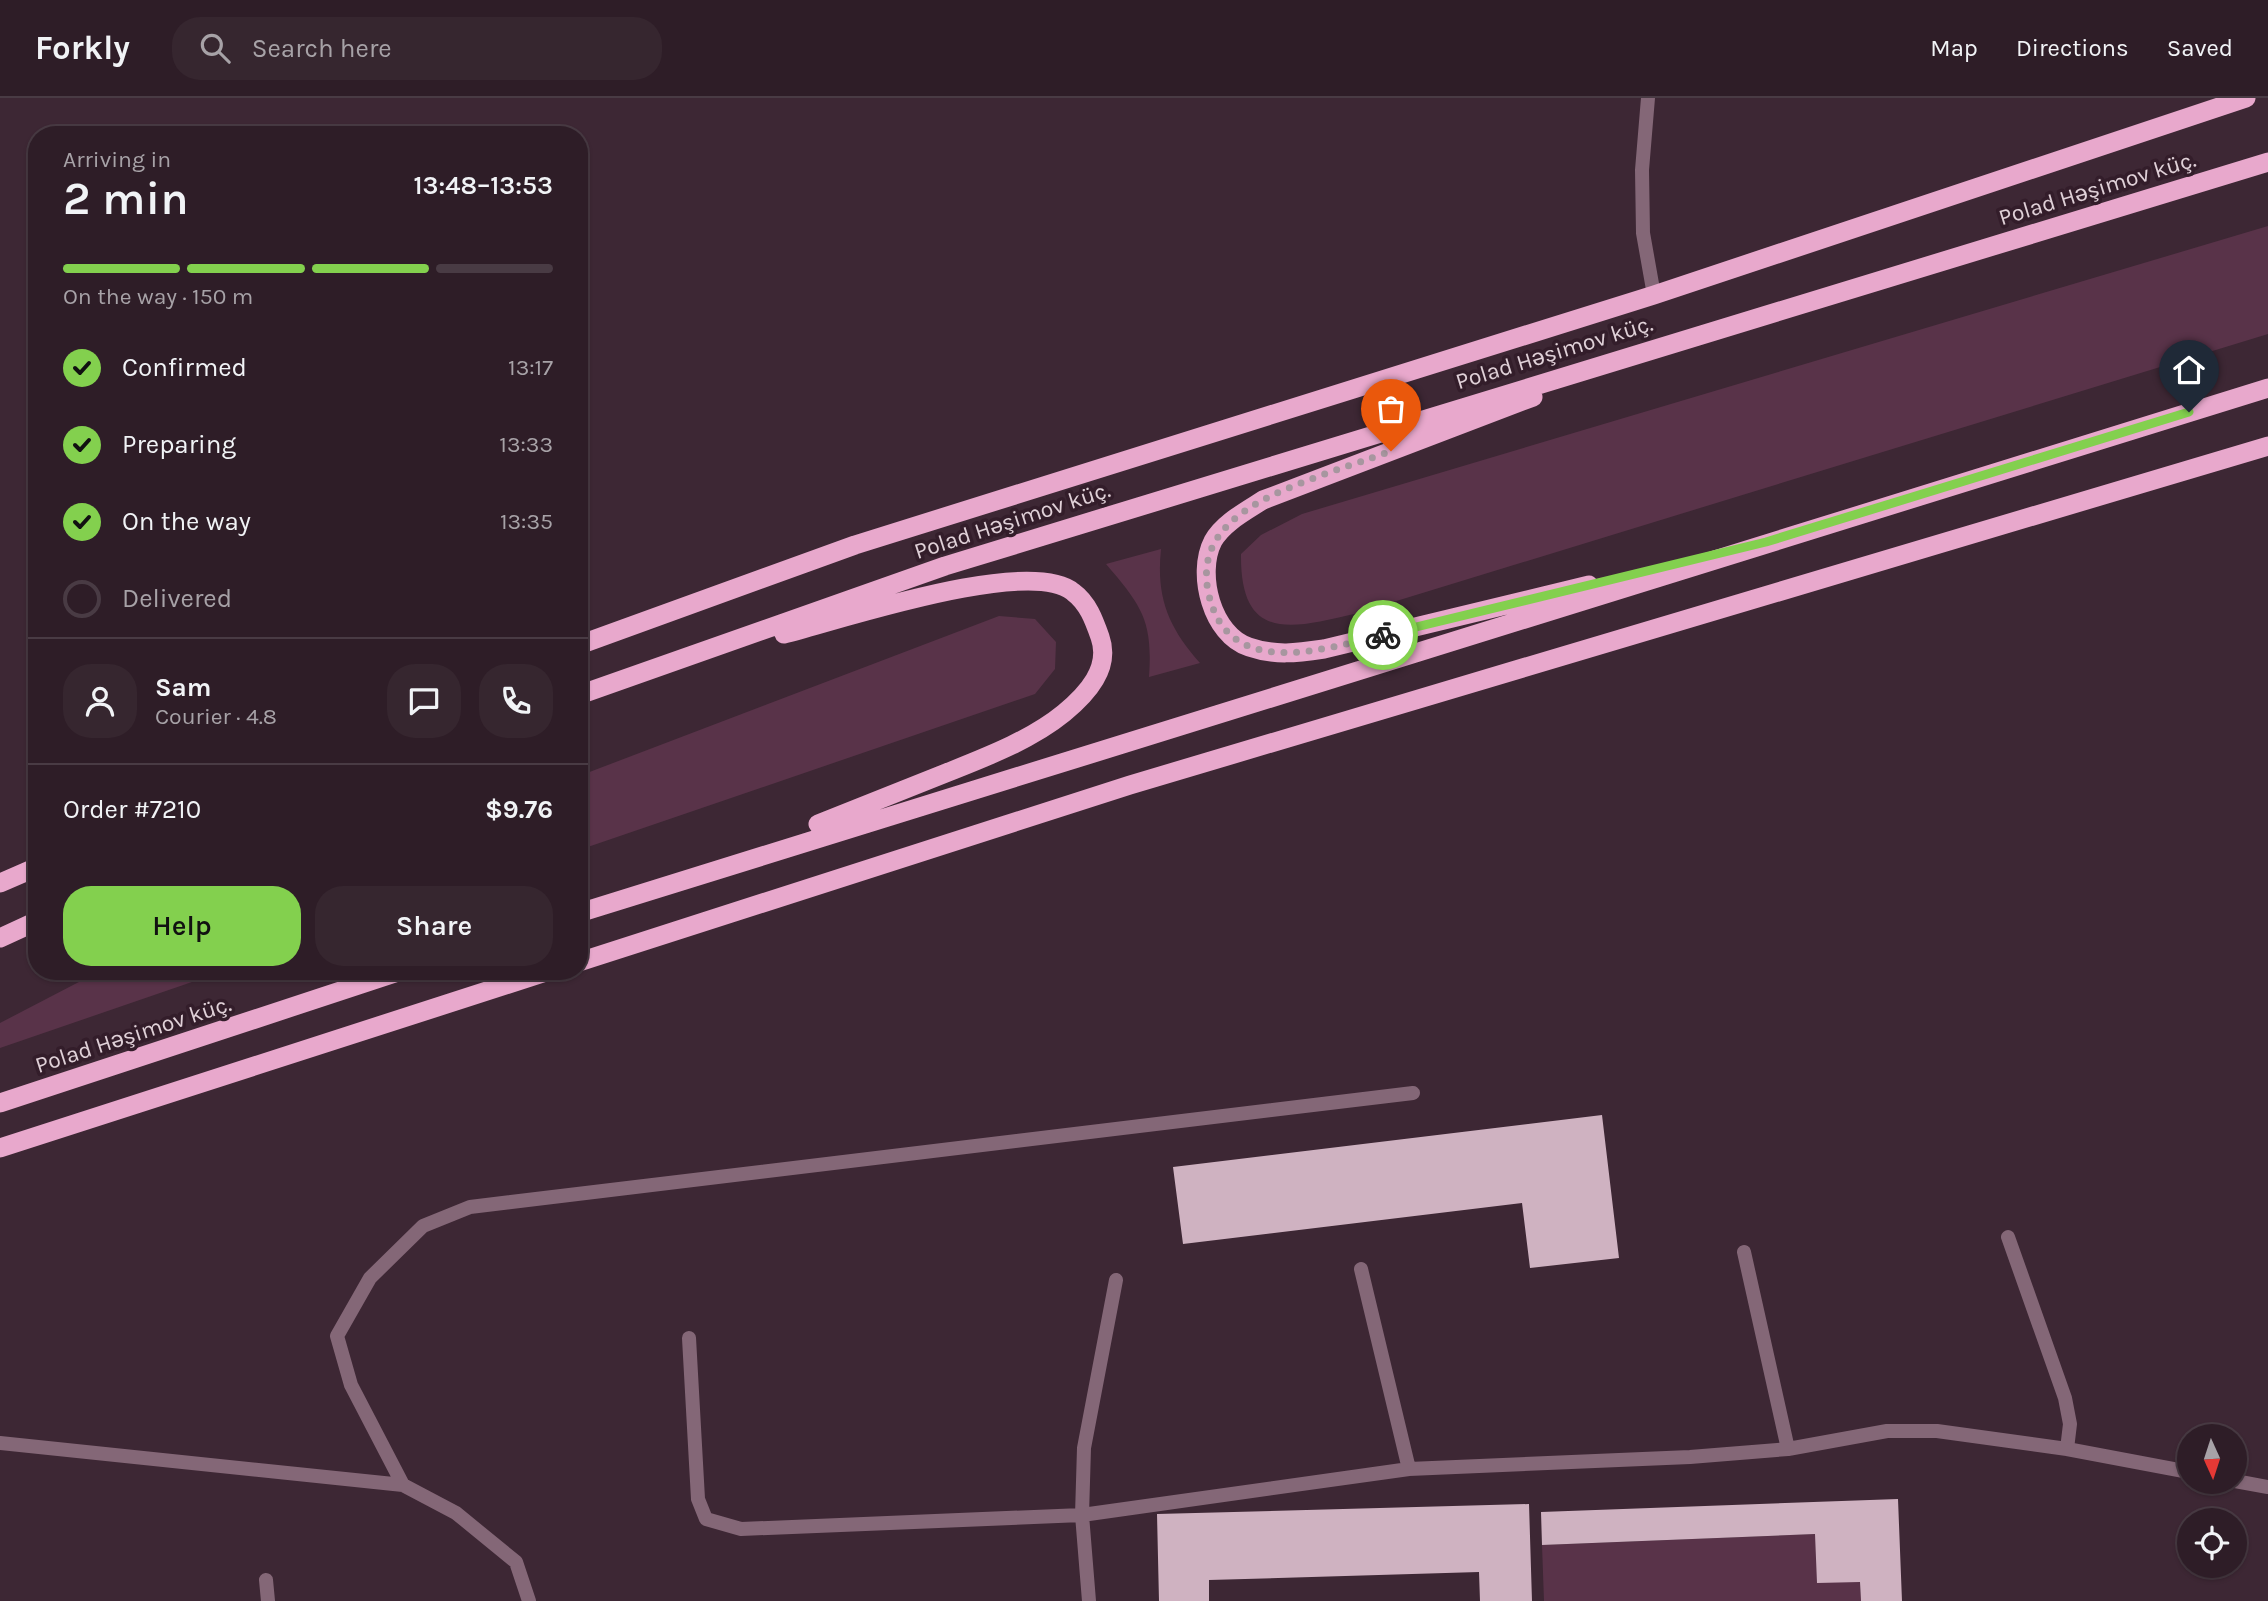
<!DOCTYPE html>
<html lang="en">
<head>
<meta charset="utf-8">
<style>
	body { margin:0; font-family:Karla,sans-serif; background:#36262f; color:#f1f3f6; height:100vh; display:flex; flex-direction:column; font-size:26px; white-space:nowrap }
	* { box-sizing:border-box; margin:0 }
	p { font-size:23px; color:#a7a2a7 }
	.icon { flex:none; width:38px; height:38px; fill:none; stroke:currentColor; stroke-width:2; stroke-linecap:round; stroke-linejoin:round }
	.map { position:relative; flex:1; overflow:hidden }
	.sheet { position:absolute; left:28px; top:28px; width:560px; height:854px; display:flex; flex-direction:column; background:#2e1d27; border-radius:28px; box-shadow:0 2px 5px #0004,0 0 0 2px #493b44 }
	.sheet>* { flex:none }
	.needle { width:46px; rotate:177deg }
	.fabs { position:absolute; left:2177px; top:1326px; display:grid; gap:14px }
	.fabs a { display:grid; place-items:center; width:70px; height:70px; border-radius:50%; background:#2e1d27; box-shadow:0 2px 5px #0004,0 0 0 2px #493b44; font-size:35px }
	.pin { position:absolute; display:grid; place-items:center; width:60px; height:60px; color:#fff; margin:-72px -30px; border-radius:50% 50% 50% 0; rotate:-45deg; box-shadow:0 0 7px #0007 }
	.pin .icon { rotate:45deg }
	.courier { position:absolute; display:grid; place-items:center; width:70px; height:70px; margin:-35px; border:5px solid #83d04e; border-radius:50%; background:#fff; color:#222; box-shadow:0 2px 9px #0007 }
	.overview em { font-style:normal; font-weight:600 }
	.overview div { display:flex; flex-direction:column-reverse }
	.overview { display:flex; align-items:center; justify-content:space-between; height:119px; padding:0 35px }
	h1 { font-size:46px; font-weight:600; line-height:52px }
	.bar { display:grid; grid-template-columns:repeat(4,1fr); gap:10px 7px; align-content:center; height:84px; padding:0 35px }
	.bar i { height:9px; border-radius:5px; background:#493b44 }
	.bar .selected { background:#83d04e }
	.bar p { grid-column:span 4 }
	.line { display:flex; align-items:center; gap:18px; padding:0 35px; border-top:2px solid #493b44 }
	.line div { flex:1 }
	.round { display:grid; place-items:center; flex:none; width:74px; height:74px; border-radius:28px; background:#36262f }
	ol { padding:0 35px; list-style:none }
	li { display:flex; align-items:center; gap:21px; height:77px }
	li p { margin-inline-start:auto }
	li .icon { padding:7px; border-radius:50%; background:#83d04e; color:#111; stroke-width:4 }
	li:last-child { color:#a7a2a7 }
	li i { width:38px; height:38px; border:4px solid #493b44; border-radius:50% }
	.action { display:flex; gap:14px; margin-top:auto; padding:14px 35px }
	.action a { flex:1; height:80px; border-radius:28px; background:#83d04e; color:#111; font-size:28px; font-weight:600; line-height:80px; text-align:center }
	.action a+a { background:#36262f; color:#f1f3f6 }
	header { display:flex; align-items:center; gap:42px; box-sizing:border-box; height:98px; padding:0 35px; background:#2e1d27; border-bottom:2px solid #493b44 }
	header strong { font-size:33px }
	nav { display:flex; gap:38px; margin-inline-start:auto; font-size:24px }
	.search { width:490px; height:63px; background:#36262f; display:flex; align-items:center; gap:18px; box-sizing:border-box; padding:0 24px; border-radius:28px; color:#a7a2a7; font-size:26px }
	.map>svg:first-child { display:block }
</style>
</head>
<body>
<header>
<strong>Forkly</strong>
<div class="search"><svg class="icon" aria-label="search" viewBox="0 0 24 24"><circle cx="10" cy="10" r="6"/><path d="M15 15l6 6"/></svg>Search here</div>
<nav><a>Map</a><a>Directions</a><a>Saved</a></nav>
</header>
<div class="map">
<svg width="2268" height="1503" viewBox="0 0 2268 1503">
	<rect width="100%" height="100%" fill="#3d2734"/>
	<path fill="#593349" d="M2268,128V236L1354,516C1290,531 1240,544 1241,456L1261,437L1302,416Z
		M1161,451C1156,499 1168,529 1200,565L1149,579C1153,523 1142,508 1106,466Z
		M999,518L1035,521L1056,544L1055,571L1035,596L579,752V678Z
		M100,873H224L0,950V925Z
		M1815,1436L1860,1484L1861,1503H1544L1542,1447Z"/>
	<path fill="#cfb2c1" d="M1602,1017L1619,1160L1530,1170L1522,1105L1183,1146L1173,1069Z
		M1898,1401L1902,1503H1861L1860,1484L1817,1485L1815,1436L1542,1447L1541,1414Z
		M1529,1406L1532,1503H1480L1479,1474L1209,1482V1503H1159L1157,1416Z"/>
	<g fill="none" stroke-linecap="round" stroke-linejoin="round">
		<path stroke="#846777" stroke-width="14" d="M2008,1139L2065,1300L2070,1326L2067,1351
			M1744,1154L1788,1351
			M1361,1171L1409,1371
			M689,1240L698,1401L706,1421L741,1431L1082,1417L1409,1371L1690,1359L1788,1351L1887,1333H1937L2067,1351L2189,1374
			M0,1345L403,1387
			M2235,1383L2268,1389
			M266,1482L268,1503
			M529,1503L516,1464L456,1415L403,1387L351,1287L337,1238L370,1180L423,1128L470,1109L1413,995
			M1089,1503L1082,1417L1084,1350L1116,1182"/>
		<path stroke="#846777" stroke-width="14" d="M1648,0L1642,72L1643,135L1654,197"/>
		<path stroke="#e8a8cc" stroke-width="19" d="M1533,299L1263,402C1246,413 1223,425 1213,443C1196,476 1212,537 1249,549C1275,558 1297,555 1324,551L1589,487
			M784,536C840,522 1029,458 1073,494C1088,505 1094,522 1100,539C1111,570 1087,596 1064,615C1031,642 986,659 946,675C904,692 861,709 818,726
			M579,547L855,447L1654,197L2246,0
			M579,597L945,468L2268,64
			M0,785L37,769
			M579,815L2268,290
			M0,840L37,823
			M579,864L1130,687L2268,348
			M0,1005L401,873
			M0,1050L549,873"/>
	</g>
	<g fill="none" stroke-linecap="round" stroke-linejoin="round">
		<path stroke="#a7969f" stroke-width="7" stroke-dasharray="0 12.6" d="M1383,537C1321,552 1226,583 1208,493C1203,466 1210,444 1230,425C1263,392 1346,370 1391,353"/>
		<path stroke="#83d04e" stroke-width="9" d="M1383,537L1766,444L2189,314"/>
	</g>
	<g text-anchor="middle" stroke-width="7" stroke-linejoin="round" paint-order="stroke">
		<g font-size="23" fill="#e0d1d8" stroke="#331d2a">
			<text transform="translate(2097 90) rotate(-17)" y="8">Polad Həşimov küç.</text>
			<text transform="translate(1554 254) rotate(-17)" y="8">Polad Həşimov küç.</text>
			<text transform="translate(1012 422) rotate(-18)" y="8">Polad Həşimov küç.</text>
			<text transform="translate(133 936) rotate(-18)" y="8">Polad Həşimov küç.</text>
		</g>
	</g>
</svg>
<div class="fabs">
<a><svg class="needle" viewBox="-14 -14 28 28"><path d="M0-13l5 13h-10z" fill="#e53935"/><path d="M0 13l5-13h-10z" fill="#a7a2a7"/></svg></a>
<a><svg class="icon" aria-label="locate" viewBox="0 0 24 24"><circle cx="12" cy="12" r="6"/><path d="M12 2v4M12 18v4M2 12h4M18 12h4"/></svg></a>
</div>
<div class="pin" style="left:1391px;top:353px;background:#ea580c"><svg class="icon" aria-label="bag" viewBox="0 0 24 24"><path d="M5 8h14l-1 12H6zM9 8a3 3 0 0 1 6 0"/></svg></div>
<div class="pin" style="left:2189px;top:314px;background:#1f2937"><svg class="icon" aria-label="home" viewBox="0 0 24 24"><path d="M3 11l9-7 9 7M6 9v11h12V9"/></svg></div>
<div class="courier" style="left:1383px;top:537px"><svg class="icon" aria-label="bike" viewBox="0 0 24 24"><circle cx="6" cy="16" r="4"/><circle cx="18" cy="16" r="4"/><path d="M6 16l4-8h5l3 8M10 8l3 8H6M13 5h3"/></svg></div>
<section class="sheet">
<div class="overview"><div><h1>2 min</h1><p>Arriving in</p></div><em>13:48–13:53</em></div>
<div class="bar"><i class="selected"></i><i class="selected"></i><i class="selected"></i><i></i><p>On the way · 150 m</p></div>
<ol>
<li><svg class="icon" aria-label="check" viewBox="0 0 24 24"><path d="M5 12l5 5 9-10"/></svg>Confirmed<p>13:17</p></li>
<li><svg class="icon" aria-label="check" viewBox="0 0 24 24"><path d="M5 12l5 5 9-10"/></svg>Preparing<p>13:33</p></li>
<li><svg class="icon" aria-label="check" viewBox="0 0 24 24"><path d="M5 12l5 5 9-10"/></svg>On the way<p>13:35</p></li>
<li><i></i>Delivered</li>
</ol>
<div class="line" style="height:126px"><a class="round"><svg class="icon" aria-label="person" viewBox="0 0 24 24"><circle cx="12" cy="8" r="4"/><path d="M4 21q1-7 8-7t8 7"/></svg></a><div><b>Sam</b><p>Courier · 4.8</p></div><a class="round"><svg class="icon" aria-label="chat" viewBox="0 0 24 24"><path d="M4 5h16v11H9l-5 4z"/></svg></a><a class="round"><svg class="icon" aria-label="phone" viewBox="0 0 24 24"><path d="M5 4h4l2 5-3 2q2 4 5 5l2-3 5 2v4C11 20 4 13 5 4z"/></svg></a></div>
<div class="line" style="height:91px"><div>Order #7210</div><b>$9.76</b></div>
<div class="action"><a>Help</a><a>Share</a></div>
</section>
</div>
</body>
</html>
